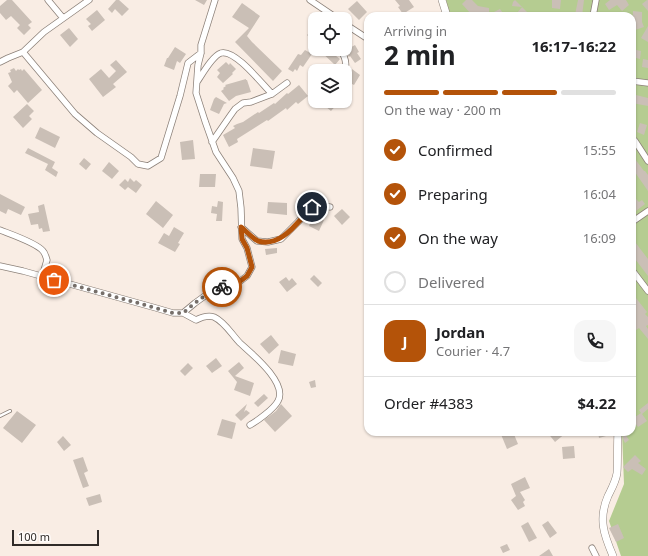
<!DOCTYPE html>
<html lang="en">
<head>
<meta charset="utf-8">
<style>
	body { margin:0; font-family:"Noto Sans",sans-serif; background:#f6f6f6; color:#202124; height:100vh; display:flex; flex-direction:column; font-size:15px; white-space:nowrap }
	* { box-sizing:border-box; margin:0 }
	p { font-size:13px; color:#757577 }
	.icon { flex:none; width:22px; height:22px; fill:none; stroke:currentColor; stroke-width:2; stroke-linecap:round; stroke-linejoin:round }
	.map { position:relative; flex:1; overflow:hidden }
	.details { position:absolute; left:364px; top:12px; width:272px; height:424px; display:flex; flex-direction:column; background:#fff; border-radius:12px; box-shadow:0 1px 3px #0004 }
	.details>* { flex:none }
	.tools { position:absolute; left:308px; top:12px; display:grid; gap:8px }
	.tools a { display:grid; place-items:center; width:44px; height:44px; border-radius:8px; background:#fff; box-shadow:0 1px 3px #0004; font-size:20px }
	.scale { position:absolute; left:12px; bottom:10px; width:87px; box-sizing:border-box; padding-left:4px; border:2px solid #302b28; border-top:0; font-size:11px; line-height:14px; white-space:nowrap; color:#302b28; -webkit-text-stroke:3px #fffcfa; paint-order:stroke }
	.pin { position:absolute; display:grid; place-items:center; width:34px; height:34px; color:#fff; margin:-17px; border:2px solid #fff; border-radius:50%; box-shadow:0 1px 4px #0007 }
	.courier { position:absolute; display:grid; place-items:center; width:40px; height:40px; margin:-20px; border:3px solid #b45309; border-radius:50%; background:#fff; color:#222; box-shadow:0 1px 5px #0007 }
	.headline em { font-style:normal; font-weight:700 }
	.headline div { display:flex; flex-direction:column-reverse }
	.headline { display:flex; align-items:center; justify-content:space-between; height:68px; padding:0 20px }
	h1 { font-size:26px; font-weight:700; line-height:30px }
	.bar { display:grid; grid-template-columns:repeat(4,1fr); gap:6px 4px; align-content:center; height:48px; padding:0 20px }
	.bar i { height:5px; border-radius:3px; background:#e0e0e0 }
	.bar .active { background:#b45309 }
	.bar p { grid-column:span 4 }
	.line { display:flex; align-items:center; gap:10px; padding:0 20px; border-top:1px solid #e0e0e0 }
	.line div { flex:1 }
	.round { display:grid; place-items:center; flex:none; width:42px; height:42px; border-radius:12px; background:#f6f6f6 }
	ol { padding:0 20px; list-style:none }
	li { display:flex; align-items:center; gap:12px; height:44px }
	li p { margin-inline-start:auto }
	li .icon { padding:4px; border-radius:50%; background:#b45309; color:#fff; stroke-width:4 }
	li:last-child { color:#757577 }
	li i { width:22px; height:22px; border:2px solid #e0e0e0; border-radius:50% }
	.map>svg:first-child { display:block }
</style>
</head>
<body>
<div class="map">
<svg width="648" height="556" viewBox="0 0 648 556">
	<rect width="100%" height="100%" fill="#f9ede4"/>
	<path fill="#b5cc91" d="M446,0H648V556H621L609,521L624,484L622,432H632V16H450Z"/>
	<path fill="#cabfb6" d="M7,0H12L32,22L28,25L31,28L24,35L17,28L20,25L11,16L6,20L0,13V6Z
		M116,0H119L129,9L122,16L115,9L112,13L108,9Z
		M195,0H207L204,5Z
		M395,0H409L414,7L403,14L398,7L400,6Z
		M466,0H472L478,6L489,8V16H471V14L462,4Z
		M515,0L531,16H520L517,13L522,7L512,6L513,2Z
		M552,0H561L560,9L552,8Z
		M578,0H584L582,16L575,15Z
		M610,0H626L629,5L622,11L617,5L609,10L605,4Z
		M647,0H648V11L642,4Z
		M357,1L367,12L359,20L348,9Z
		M242,3L260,16L247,36L252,42L282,71L273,81L235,42L249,28L232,17Z
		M500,9L505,16H496L494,12Z
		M97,10L105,20L92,31L88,26L91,24L86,19Z
		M633,11L642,12V22L644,27L632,31Z
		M648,26V42L641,38Z
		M69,28L78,39L70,47L60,35Z
		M312,30L315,33V46L309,40L311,39L307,35Z
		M355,45L359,52L357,53L361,59L355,63L350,56L349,57L346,51L349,50L348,49Z
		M175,47L186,54L180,63L177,61L174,70L164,66L167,58H168Z
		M318,49H327L340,59L335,65Z
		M632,49L641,51L640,59L632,57Z
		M305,50L312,54L303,67L300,65L297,71L295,69L293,72L288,69L298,54L301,55Z
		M643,59L648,60V68L642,67Z
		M116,60L127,72L113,84L116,87L103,97L89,79L101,69L109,78L116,71L110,65Z
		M226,62L229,65L230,63L236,69L232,73L233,74L223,83L217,77L220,73L217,70Z
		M14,68L16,71L18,69L19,70L21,69L22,71L24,69L42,90L28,103L17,90L14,93L8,86L12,82L8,73L11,72L10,70Z
		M352,69L360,75L354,85L346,81Z
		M246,79V80H247L251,92L236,96L229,101L221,91L224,89L223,88L226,86L225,85Z
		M299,85L308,96L298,104L296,102L287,110L286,108L268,121L267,120L237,139L238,142L229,147L223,135L235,128L233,126L237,124L243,122L258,112L259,113L274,103L275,104L287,93L288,94Z
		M632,94L648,98V106L632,103Z
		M216,97L227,103L224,104L219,114L210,110L214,99Z
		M319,101H340L331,111Z
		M27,104L34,111L29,116L32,119L23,128L13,117Z
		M640,123L647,125L644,135L637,132Z
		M40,127L60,137L55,148L35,138Z
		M193,140L195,159L182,160L180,142Z
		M28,148L55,162L52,168L58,172L56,177L45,170L48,164L25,153Z
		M253,148L275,151L272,169L250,166Z
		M632,155L644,171H645L648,175V191L632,168Z
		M84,158L91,164L86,170L79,164Z
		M109,162L119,171L112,179L102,171Z
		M200,174H216L215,187H199Z
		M130,178L134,182L136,180L142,185L136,193L128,187L125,190L119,185L125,179L128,182Z
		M0,194L25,207L21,215L8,209L6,214L0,211Z
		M636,199L639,202L642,200L645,204L632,214V202Z
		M156,201L173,215L163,228L146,214Z
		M218,201L223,202L222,221H216L217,214L211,213L212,206L217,207Z
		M268,202L287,203V215L267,213Z
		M44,204L50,231L43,232L42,228L39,229L38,224L31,225L28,214L39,212L38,206Z
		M342,209L350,217L342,225L334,216Z
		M314,215L324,220L319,231L309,226Z
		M174,227L184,233L178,243L180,244L175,252L158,243L164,233L169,236Z
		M632,238L648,259V276L632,255Z
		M277,248V253L266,255L265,249Z
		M314,275L322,283L318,287L310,279Z
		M286,277L289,281L292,278L297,284L287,292L279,282Z
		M632,293L647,312L645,314L648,317V325L646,326L648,329V339L639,328L636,330L632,325V315L635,313L632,309Z
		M271,335L279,345L269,354L260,344Z
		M281,350L296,354L293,366L278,363Z
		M216,358L222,366L212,373L206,366Z
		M239,362L244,368L235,376L254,383L250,396L234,390L237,382L228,371Z
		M188,363L193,368L185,376L180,371Z
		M315,380L316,387L311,388L309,382Z
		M264,394L268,398L258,407L254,403Z
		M648,403V409L642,414L647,421L638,427L632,419L641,413L639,410Z
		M247,404L244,412L246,410L250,413L241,421L235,415Z
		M281,404L292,416L275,432L264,420L276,411Z
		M17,411L36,425L22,443L3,428Z
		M222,419L236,423L232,439L217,435Z
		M500,432H513L518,444L507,449Z
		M547,432H567L555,442Z
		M598,432H613V434L599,438Z
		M625,434L629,440L625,443L623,439V436Z
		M63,436L71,445L64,451L57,442Z
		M574,446L575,458L563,459L562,447Z
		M635,455L641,461L638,463L646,469L642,475L632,469L628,472L623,467Z
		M83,457L88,471L84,473L89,486L83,488L73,460Z
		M525,477L530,488L520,492L525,500L523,502L525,506L518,510L511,500L516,496L511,484Z
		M100,494L102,502L89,506L86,498Z
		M548,521L557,533L550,538L542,525Z
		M528,522L537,538L529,542L521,526Z
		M618,524L624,538L616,542L609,528Z
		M507,544L510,550L503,553L500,547Z
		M549,549L553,556H539Z"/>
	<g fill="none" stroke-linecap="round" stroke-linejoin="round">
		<defs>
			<path id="service" d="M0,416L10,411"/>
			<path id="minor" d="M48,0L63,18
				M310,0L338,19
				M593,16L596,0
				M345,24L368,39
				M340,49C344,55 348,64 344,71
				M23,52L75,114L97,133L131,157L138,164L148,166L161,158L180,96L188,63L201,53
				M0,62L8,58L23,52L44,32L89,0
				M315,75C309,82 312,88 315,95
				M632,81L648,83
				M197,82C202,75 212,56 221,53C235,49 262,84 272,94
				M635,141L648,161
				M212,142L230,116L235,109L243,103L251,102L272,94L287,83
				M632,222L648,211
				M241,227L257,241L268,242L281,239L298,222L312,207L317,205L330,207
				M0,230C10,234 37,243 43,251C45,253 46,257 47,260L42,277
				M0,266L23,271L156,308L173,313H183L195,303L213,290L239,282L247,276L252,267L247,248L242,239L241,208L239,191L233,178L216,152L205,121L196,93L198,65L201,53V45L215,0
				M632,270L648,291
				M183,313L196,320C202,317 208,315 214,317C225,322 232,335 240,343C252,354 288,383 278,401C274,409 257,421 250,425
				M592,548L596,556"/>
			<path id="tertiary" d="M442,0L447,16
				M613,556C604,535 598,519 608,496C612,488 616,481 617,473C618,459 617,445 618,432"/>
		</defs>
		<use href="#service" stroke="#8c8179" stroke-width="4"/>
		<use href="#minor" stroke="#8c8179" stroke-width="7"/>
		<use href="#tertiary" stroke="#8c8179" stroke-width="8"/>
		<use href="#service" stroke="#fff" stroke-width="2.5"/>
		<use href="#minor" stroke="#fff" stroke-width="5.5"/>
		<use href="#tertiary" stroke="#fff" stroke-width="7"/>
	</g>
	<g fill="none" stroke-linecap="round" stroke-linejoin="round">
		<path stroke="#766f6a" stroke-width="4" stroke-dasharray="0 7.2" d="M54,280L156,308L173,313H183C195,303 207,292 222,287"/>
		<path stroke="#b45309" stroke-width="5" d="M222,287L239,282L247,276L252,267L247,248L242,239L241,227C245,230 253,239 258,241C282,248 298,221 312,207"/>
	</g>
</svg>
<div class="tools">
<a><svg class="icon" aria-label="locate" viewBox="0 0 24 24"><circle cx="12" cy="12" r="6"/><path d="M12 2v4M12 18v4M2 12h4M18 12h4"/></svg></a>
<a><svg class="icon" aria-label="layers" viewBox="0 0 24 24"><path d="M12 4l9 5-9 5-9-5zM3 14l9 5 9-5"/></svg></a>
</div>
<div class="scale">100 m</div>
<div class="pin" style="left:54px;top:280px;background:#ea580c"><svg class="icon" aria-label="bag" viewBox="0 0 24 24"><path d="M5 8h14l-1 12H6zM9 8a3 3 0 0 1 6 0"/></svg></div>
<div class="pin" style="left:312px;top:207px;background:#1f2937"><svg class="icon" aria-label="home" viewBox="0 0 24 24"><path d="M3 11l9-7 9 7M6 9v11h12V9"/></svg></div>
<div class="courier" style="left:222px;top:287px"><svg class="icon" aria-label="bike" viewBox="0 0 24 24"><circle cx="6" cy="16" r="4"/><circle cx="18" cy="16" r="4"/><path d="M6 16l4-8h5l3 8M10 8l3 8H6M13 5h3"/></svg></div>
<section class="details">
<div class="headline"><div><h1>2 min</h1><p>Arriving in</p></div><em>16:17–16:22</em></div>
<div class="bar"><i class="active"></i><i class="active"></i><i class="active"></i><i></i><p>On the way · 200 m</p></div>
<ol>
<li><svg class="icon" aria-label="check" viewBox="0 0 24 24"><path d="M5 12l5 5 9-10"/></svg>Confirmed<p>15:55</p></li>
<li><svg class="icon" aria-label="check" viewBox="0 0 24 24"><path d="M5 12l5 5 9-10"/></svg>Preparing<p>16:04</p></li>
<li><svg class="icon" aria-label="check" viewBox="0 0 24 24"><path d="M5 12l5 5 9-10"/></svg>On the way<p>16:09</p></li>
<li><i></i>Delivered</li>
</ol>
<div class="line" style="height:72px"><b class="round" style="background:#b45309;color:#fff">J</b><div><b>Jordan</b><p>Courier · 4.7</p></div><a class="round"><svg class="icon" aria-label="phone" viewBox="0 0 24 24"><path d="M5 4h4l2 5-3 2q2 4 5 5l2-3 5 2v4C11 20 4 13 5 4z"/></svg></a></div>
<div class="line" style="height:52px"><div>Order #4383</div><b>$4.22</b></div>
</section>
</div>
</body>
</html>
